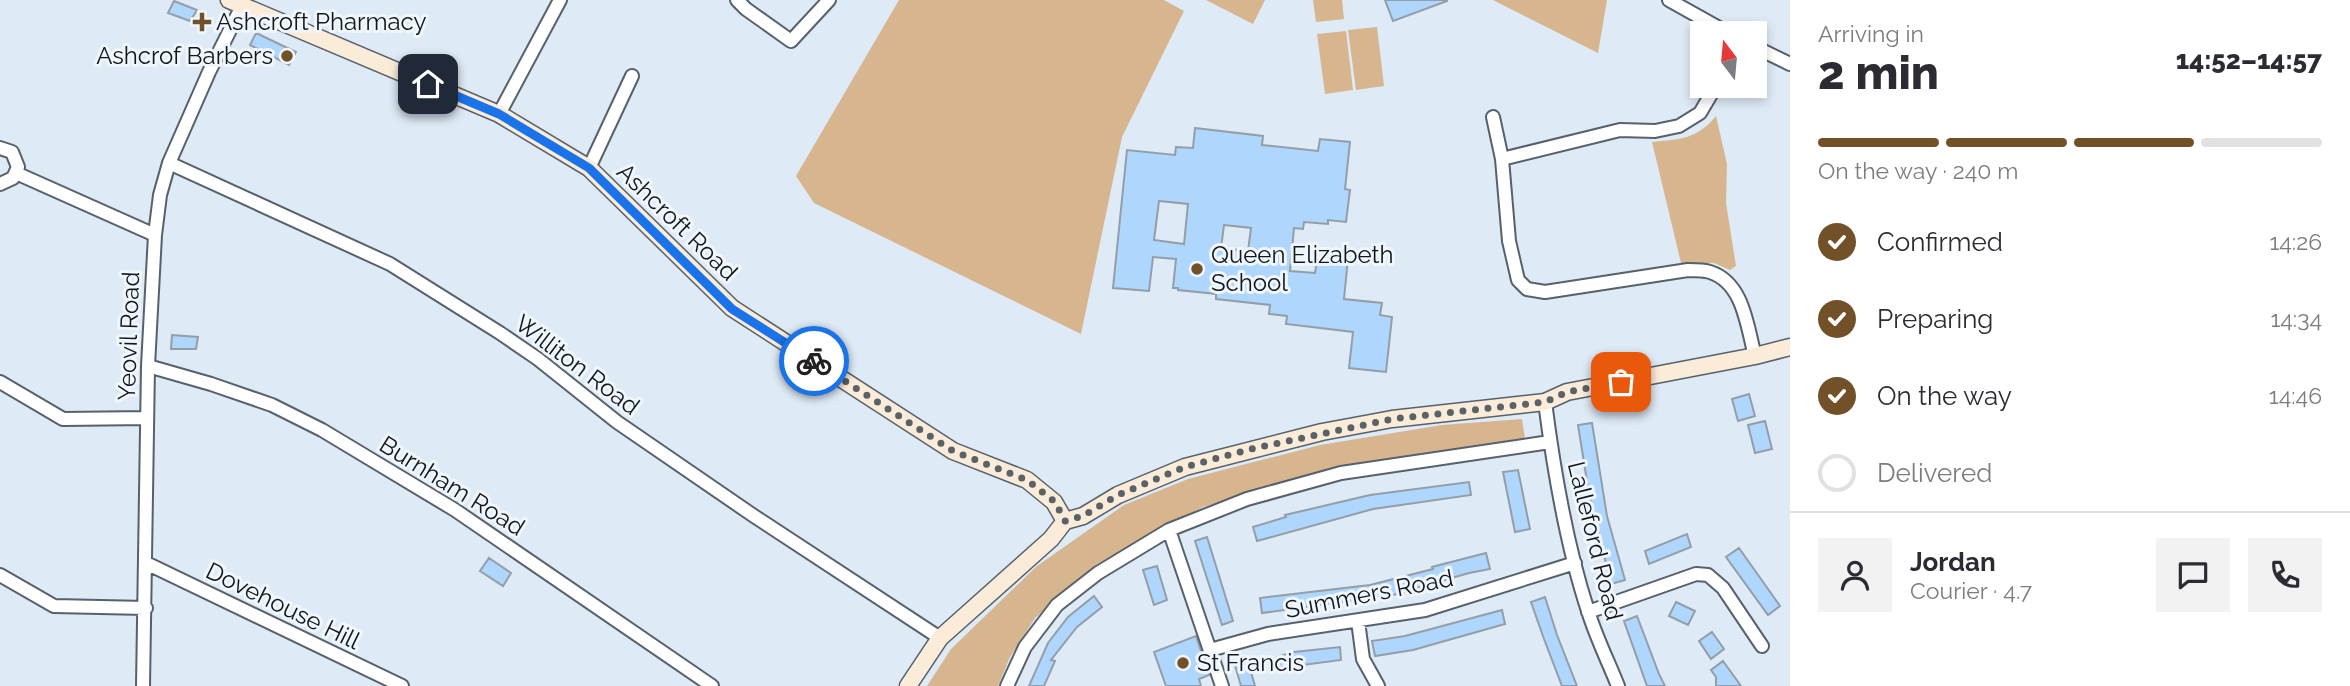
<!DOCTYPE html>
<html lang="en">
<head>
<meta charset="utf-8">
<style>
	body { margin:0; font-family:Raleway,sans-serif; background:#f2f2f3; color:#2b2b33; height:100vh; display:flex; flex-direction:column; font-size:26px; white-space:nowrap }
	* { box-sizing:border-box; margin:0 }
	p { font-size:23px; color:#7c7c81 }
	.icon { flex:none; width:38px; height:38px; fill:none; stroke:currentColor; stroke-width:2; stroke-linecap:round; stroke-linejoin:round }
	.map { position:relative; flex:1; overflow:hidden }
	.sheet { display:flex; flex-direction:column; background:#fff; width:560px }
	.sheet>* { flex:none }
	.needle { width:46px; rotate:344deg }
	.fabs { position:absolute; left:1690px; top:21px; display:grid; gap:14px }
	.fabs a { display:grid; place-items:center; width:77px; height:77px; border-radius:0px; background:#fff; box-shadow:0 4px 10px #0003; font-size:35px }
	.pin { position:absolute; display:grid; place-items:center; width:60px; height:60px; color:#fff; margin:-30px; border-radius:14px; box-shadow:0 4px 10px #0006 }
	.courier { position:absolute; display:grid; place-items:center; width:70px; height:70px; margin:-35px; border:5px solid #1a73e8; border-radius:50%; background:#fff; color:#222; box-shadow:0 2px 9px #0007 }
	.head em { font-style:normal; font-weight:800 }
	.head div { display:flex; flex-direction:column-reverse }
	.head { display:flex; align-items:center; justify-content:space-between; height:119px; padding:0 28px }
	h1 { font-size:46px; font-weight:800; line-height:52px }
	.bar { display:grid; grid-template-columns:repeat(4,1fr); gap:10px 7px; align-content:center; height:84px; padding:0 28px }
	.bar i { height:9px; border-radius:5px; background:#e1e1e2 }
	.bar .on { background:#725028 }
	.bar p { grid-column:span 4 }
	.line { display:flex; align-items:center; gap:18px; padding:0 28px; border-top:2px solid #e1e1e2 }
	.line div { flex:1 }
	.round { display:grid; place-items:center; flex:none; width:74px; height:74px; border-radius:0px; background:#f2f2f3 }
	ol { padding:0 28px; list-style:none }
	li { display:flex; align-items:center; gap:21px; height:77px }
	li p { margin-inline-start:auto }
	li .icon { padding:7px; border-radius:50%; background:#725028; color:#fff; stroke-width:4 }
	li:last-child { color:#7c7c81 }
	li i { width:38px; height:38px; border:4px solid #e1e1e2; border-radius:50% }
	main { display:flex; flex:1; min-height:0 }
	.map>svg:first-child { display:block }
</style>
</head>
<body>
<main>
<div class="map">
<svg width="1790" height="686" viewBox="0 0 1790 686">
	<rect width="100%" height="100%" fill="#deeaf5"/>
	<path fill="#d7b58f" d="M899,0H1164L1184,11L1122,137L1081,334L814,203L796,176Z
		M1206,0H1265L1253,24Z
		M1313,0H1342L1344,19L1316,22Z
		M1493,0H1607L1598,53Z
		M1377,27L1384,86L1356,90L1348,30Z
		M1346,31L1353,90L1325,94L1317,34Z
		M1716,116L1727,164L1726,203L1736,266L1730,270L1714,263H1681L1652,142C1680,139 1696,140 1716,116Z
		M1522,419L1525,439L1339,467L1203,507L1097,564L1035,618L1010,657L998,686H927L951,649L1037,566L1124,505L1188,479L1320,445L1442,425Z"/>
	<path fill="#afd6fc" stroke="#939ea8" stroke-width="2" fill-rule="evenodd" d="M1385,0H1447V1L1393,21Z
		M174,1L197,10L190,21L168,13Z
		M256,33L296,52L289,65L250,45Z
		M1195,128L1263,136L1262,145L1318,151L1320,139L1350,142L1345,189L1350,190L1346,222L1328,220V224L1304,222L1303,229L1294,228L1290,271L1315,273L1317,260H1322L1323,255L1348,258L1344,299L1382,303L1380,315L1392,317L1386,372L1349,368L1353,332L1286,324L1287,316L1269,314L1270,305L1216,299V294L1178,290V288H1173L1176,259L1153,257L1149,291L1113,288L1127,150L1175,155L1176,147L1193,148ZM1159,201L1188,204L1184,244L1154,240ZM1224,225L1251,228L1248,251L1221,248Z
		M172,335L198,337L196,349H171Z
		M1749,394L1755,416L1738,421L1732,399Z
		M1765,421L1772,449L1755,453L1748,425Z
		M1592,423L1607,516L1625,580L1611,584L1589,494L1578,425Z
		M1518,470L1530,529L1515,532L1503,472Z
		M1469,482L1471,495L1373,509L1257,541L1253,527L1286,517L1285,515L1370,495Z
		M1687,534L1691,547L1649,564L1645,551Z
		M1207,537L1233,621L1222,625L1195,541Z
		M1739,548L1780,606L1768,615L1726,557Z
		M1486,553L1490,569L1469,573L1393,595L1262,613L1260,598L1370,585L1433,569L1432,567Z
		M489,558L511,573L503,586L480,571Z
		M1157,566L1167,600L1154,605L1143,570Z
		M1094,596L1102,607L1077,627L1051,660L1055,661L1044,686H1029L1048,643L1068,617Z
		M1545,597L1557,635L1577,686H1562L1544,639L1531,602Z
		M1676,602L1695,611L1688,625L1669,616Z
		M1502,610L1505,624L1413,650L1375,656L1372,641L1405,636Z
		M1637,616L1659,674L1665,686H1647L1624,621Z
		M1712,632L1724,649L1711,659L1699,641Z
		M1196,636L1209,675L1199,679L1201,686H1166L1154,652Z
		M1340,647L1341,660L1303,665L1302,661L1280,668L1277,657L1294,652Z
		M1247,658L1255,686H1241L1234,662Z
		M1723,661L1741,686H1716V677L1711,670Z"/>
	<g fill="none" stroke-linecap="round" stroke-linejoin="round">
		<defs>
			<path id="street" d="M737,0L746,9L791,41L829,0
				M1669,0L1728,33
				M1755,47L1790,64
				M499,114L560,0
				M1493,117L1502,159L1509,241L1518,280L1527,289L1545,292L1688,270C1695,270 1704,270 1710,272C1744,283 1747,327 1755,356
				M0,148L12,152L18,167L13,178L0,184
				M1502,159L1620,130L1655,131L1679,126L1700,113L1716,86
				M169,163L390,264L500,333L538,359L617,422L754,516L940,638
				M589,168L632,76
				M16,173L155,235
				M148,366L211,384L272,405L322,430L455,510L712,686
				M0,382L63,419L147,418
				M1545,402C1554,472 1566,544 1588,611C1596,637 1608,661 1618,686
				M1169,530L1222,686
				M146,563L402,686
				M0,575L54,606L146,608
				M1588,612L1696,574L1708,575L1723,588L1762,646
				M1358,621L1363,659L1378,686
				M1210,650L1268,634L1425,610L1575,563
				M143,686L148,366L155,235L160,195L169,163L209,72L242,6
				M1007,686L1025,647L1057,605L1098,573L1169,530L1247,499L1341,473L1550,442"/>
			<path id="secondary" d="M229,0L499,114L589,168L732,308L953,451L1027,480L1054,502L1065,521
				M908,686L940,638L1051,539L1065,521L1083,516L1118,495L1185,467L1322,432L1392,419L1545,402L1567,392L1755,356L1790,347"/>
		</defs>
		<use href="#street" stroke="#57616b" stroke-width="16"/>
		<use href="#secondary" stroke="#57616b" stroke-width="19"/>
		<use href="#street" stroke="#fff" stroke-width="12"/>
		<use href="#secondary" stroke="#fbecda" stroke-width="16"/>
	</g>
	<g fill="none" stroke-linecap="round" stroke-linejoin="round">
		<path stroke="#5a6167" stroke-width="7" stroke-dasharray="0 12.6" d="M814,361L953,451L1027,480L1055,502L1065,521L1083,516L1118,495L1185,467L1251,449L1392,419L1545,402L1567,392L1621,382"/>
		<path stroke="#1a73e8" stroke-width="9" d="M428,84L499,114L589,168L732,309L814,361"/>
	</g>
	<g fill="#725028" stroke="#f0f6fd" stroke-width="2.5">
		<path d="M198.5 11.5h7v7h7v7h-7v7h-7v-7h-7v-7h7z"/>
		<circle cx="287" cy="56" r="7"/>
		<circle cx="1197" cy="269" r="7"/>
		<circle cx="1183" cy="663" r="7"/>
	</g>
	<g text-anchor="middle" stroke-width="6" stroke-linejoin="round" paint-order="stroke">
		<g font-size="24" fill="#13171b" stroke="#f0f6fd" text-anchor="start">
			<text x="216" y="30">Ashcroft Pharmacy</text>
			<text x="273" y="64" text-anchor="end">Ashcrof Barbers</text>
			<text x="1211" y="263">Queen Elizabeth<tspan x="1211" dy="28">School</tspan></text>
			<text x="1197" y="671">St Francis</text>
		</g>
		<g font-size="24" fill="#13171b" stroke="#f0f6fd">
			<text transform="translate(677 222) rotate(44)" y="8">Ashcroft Road</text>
			<text transform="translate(129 336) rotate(-88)" y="8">Yeovil Road</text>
			<text transform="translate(577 365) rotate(37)" y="8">Williton Road</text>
			<text transform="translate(452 486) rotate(32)" y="8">Burnham Road</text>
			<text transform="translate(1595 541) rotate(76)" y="8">Lalleford Road</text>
			<text transform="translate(1369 594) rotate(-11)" y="8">Summers Road</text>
			<text transform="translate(283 606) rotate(26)" y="8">Dovehouse Hill</text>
		</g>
	</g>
</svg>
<div class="fabs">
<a><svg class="needle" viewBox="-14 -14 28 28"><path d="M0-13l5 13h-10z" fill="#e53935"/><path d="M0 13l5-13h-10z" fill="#7c7c81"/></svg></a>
</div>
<div class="pin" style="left:1621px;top:382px;background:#ea580c"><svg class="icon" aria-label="bag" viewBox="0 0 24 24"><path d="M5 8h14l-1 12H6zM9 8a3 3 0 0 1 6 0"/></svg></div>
<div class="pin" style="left:428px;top:84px;background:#1f2937"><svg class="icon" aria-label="home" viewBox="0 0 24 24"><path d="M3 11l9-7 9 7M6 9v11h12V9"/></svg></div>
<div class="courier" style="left:814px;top:361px"><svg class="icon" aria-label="bike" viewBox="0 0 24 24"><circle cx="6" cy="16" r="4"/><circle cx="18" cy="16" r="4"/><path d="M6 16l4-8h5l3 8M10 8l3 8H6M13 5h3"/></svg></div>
</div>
<section class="sheet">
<div class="head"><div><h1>2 min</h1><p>Arriving in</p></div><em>14:52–14:57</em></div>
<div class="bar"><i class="on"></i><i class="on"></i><i class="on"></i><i></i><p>On the way · 240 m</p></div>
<ol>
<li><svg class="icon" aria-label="check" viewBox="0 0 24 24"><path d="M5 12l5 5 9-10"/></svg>Confirmed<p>14:26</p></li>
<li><svg class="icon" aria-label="check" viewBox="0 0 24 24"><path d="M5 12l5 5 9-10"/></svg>Preparing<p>14:34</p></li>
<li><svg class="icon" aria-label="check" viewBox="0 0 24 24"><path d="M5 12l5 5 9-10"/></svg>On the way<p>14:46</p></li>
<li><i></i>Delivered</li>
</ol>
<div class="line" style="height:126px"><a class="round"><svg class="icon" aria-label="person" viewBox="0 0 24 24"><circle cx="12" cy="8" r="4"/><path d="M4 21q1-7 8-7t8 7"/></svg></a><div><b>Jordan</b><p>Courier · 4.7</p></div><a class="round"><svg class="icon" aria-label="chat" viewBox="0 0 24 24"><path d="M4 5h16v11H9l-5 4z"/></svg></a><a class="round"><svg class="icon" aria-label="phone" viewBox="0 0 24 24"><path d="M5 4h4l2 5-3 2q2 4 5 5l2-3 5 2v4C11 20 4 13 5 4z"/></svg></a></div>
</section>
</main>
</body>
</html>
